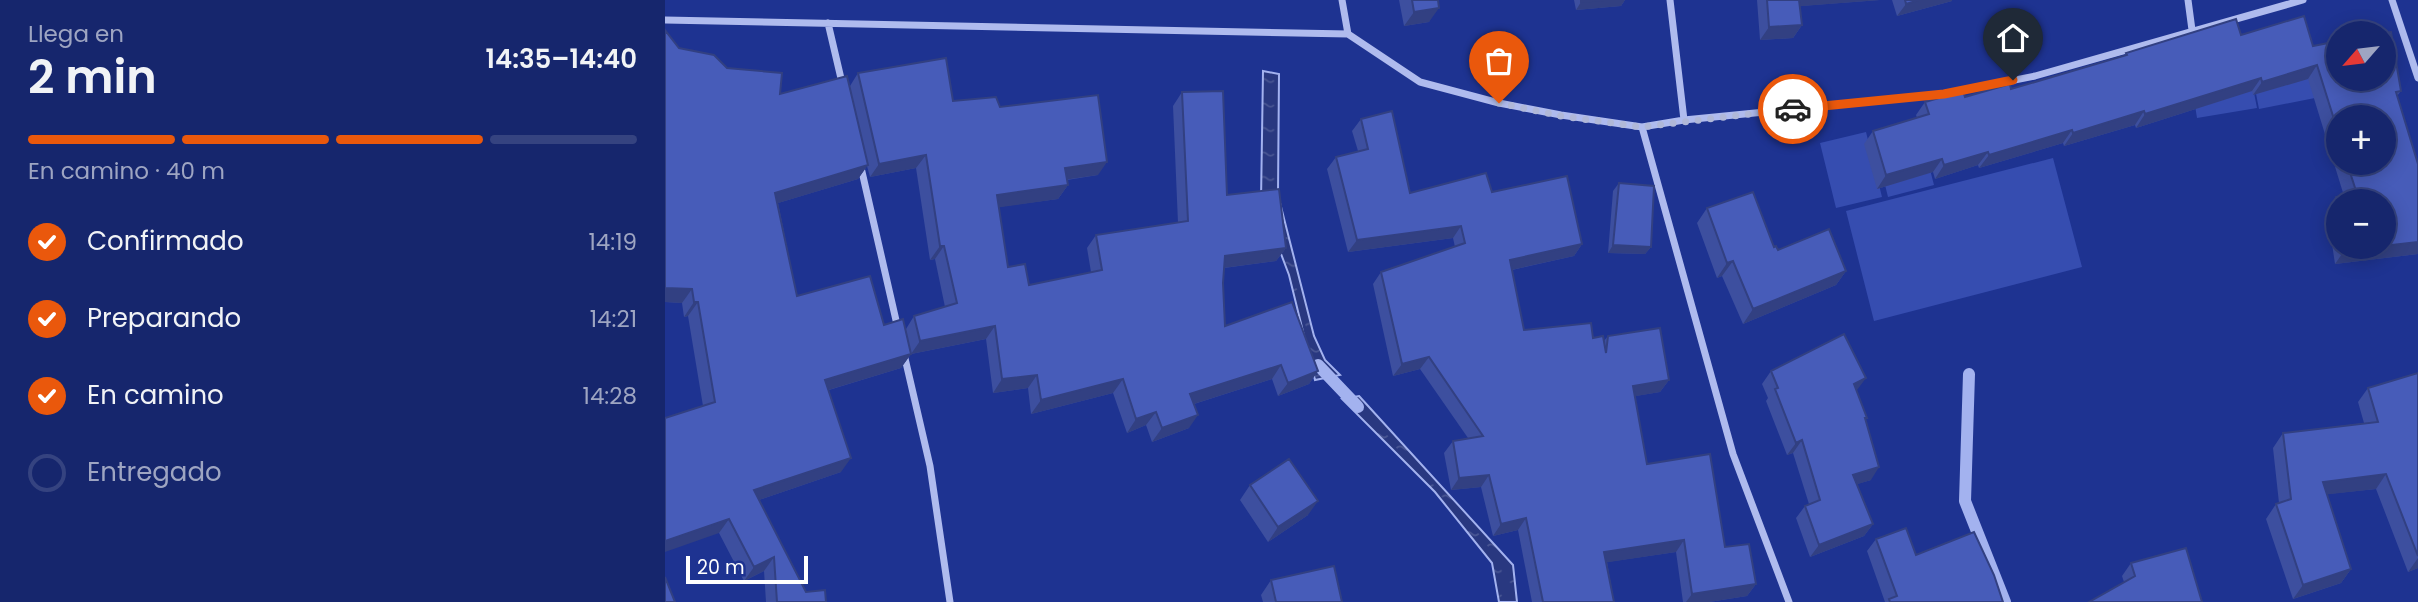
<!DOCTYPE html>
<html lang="es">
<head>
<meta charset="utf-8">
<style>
	body { margin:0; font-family:Poppins,sans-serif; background:#233275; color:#f1f3f6; height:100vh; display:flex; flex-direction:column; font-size:26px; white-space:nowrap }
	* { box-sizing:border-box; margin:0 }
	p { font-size:23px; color:#9ea5c2 }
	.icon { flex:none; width:38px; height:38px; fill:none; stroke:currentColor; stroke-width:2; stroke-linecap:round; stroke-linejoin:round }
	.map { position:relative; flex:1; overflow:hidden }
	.sheet { display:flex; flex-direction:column; background:#16266d; width:665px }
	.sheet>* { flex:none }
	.needle { width:46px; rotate:242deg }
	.controls { position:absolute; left:1661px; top:21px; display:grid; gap:14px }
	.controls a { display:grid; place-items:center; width:70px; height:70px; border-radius:50%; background:#16266d; box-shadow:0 4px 18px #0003,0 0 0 2px #354380; font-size:35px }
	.scale { position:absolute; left:21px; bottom:18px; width:122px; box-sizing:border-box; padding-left:7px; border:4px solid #fff; border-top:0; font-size:19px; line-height:24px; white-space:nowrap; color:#fff; -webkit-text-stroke:5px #1e3391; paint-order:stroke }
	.pin { position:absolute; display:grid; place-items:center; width:60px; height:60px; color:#fff; margin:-72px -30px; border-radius:50% 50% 50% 0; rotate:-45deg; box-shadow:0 0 7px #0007 }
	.pin .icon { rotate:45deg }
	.courier { position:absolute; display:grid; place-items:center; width:70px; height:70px; margin:-35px; border:5px solid #ea580c; border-radius:50%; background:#fff; color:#222; box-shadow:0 2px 9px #0007 }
	.head em { font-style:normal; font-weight:600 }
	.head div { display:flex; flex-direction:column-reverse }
	.head { display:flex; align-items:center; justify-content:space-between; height:119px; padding:0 28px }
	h1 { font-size:46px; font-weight:600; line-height:52px }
	.bar { display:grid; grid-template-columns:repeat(4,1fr); gap:10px 7px; align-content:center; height:84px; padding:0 28px }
	.bar i { height:9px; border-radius:5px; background:#354380 }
	.bar .selected { background:#ea580c }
	.bar p { grid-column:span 4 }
	ol { padding:0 28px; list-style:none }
	li { display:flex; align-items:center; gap:21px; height:77px }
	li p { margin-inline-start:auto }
	li .icon { padding:7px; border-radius:50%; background:#ea580c; color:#fff; stroke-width:4 }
	li:last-child { color:#9ea5c2 }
	li i { width:38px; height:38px; border:4px solid #354380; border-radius:50% }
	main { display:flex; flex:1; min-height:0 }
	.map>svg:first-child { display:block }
</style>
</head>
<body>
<main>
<section class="sheet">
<div class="head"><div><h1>2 min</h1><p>Llega en</p></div><em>14:35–14:40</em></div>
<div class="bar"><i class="selected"></i><i class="selected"></i><i class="selected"></i><i></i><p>En camino · 40 m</p></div>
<ol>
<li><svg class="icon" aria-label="check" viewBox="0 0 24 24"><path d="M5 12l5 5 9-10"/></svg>Confirmado<p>14:19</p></li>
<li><svg class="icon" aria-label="check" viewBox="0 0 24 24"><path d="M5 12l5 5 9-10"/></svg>Preparando<p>14:21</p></li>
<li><svg class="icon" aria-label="check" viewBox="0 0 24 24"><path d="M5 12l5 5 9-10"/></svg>En camino<p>14:28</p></li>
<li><i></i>Entregado</li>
</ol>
</section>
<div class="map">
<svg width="1753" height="602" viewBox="0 0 1753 602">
	<defs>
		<pattern id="water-ripples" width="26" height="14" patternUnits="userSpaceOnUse" patternTransform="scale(1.75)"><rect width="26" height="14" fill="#293880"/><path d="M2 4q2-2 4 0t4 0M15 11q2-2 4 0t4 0" fill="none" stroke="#495693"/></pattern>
	</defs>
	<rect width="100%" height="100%" fill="#1e3391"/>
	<path fill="#364db0" d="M1649,45L1660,96L1594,109L1584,58Z
		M1582,57L1592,108L1532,118L1524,68Z
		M1253,123L1269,185L1223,197L1207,132Z
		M1201,132L1217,197L1171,208L1155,143Z
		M1388,158L1417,267L1209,321L1181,211Z"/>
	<path fill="url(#water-ripples)" stroke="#a3b2ef" stroke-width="2" d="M598,71L614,74L613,195L649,336L660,360L675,375L650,380L624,275L596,201Z
		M694,396L848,565L852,602H834L827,563L770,492L677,399Z"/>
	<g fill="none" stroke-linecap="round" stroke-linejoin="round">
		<path stroke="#a3b2ef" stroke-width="12" d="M653,365L693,407
			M1304,374L1300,501L1340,602"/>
		<path stroke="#afbbee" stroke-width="7" d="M677,0L683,34
			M1005,0L1019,120
			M1523,0L1527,30
			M1727,0L1753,78
			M0,20L683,34L755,82L834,103L896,115L977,127L1019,120L1279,94L1370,76L1638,0
			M163,23L178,87
			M977,127L1068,454L1124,602
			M195,163L233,329
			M239,354L265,466L285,602"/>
	</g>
	<path fill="#3d4f9f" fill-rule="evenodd" d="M734,0H773L764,22L739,26Z
		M909,0H960L956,6L911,10Z
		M1092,0H1215L1135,6L1137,25L1128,38L1095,40Z
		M1227,0H1287V1L1232,16Z
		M0,30L14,48L62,68L115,94L185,86L193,73L288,101L335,107L433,175L402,180L403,185L393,199L333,207L343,267L364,285L426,272L422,248L431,235L513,223L508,106L517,92L562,195L621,248L611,261L559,268L558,283L560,326L653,371L644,384L613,396L607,379L529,404L524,428L487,442L481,425L462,433L448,393L366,414L363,388L328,393L321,339L246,354L236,368L164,390L176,472L94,500L141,592L161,602H101L99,571L79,581L54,533L38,406L23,316L19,317L17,303L0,302ZM202,166L205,177L251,168L265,260L270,259L280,307L249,316L241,329L219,325L132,296L113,203L193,179Z
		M1576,35L1648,46L1736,91L1732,96L1753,164V254L1670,264L1662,210L1671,197L1679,196L1643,79L1588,95L1587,91L1471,128L1470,125L1399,146L1398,143L1314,168L1313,165L1270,179L1268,172L1212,189L1199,144L1208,131L1252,118L1251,115L1260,102L1300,97L1346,89L1459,56L1461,53ZM1673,117L1718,163H1673ZM1673,201L1718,247H1673Z
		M696,119L745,193L827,192L917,244L909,256L847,270L859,330L928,338L939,341L943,336L1004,380L995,392L970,396L982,464L1060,547L1091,584L1082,596L1044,602H1018L1011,552L942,562L949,602H867L853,530L828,536L816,487L786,490L779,453L788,441L803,438L755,369L728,376L708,284L716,272L790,247L788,238L683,252L662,169L671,157L693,151L687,131Z
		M954,183L986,247L980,254L943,253L948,191Z
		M1042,208L1109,247L1113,250L1181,271L1171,285L1078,324L1057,276L1052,278L1032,223Z
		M1106,371L1192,390L1191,391L1202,418L1200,420L1206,480L1192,484L1208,524L1199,536L1145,557L1131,518L1140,506L1144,504L1128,453L1122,455L1101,401L1103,398L1097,384Z
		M1753,373V568L1743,572L1711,489L1662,494L1686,569L1676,583L1628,599L1601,519L1611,504L1614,503L1608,448L1618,433L1699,423L1693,402L1703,388Z
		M585,485L643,515L603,542L575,500Z
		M1211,539L1251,555L1338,602H1220L1202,551Z
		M1466,563L1537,602L1459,582L1457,576Z
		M606,580L677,602H598L596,595Z"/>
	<path fill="#324082" d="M939,0H960L956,6L911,10L916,2Z
		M1130,0H1215L1125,7Z
		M1254,0H1287V1L1232,16L1241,4Z
		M774,8L764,22L739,26L749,12Z
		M1137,25L1128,38L1095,40L1104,27Z
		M1652,65L1643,79L1588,95L1597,82Z
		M1596,78L1587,91L1471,128L1480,114Z
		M1479,111L1470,125L1399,146L1408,133Z
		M1407,130L1398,143L1314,168L1324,155Z
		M1323,152L1313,165L1270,179L1279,165Z
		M261,155L251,168L205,177L214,164Z
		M1277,159L1268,172L1212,189L1221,175Z
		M442,162L433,175L391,181L400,168Z
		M203,165L193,179L100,207L110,193Z
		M403,185L393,199L322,209L332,195Z
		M796,226L788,238L683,252L692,240Z
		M1753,242V254L1670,264L1679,251Z
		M917,244L909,256L837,272L845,260Z
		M948,245L986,247L980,254L943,253Z
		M275,246H279L270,259L265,260Z
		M621,248L611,261L550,269L560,256Z
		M1068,261L1057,276L1052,278L1062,263Z
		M1181,271L1171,285L1078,324L1088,309Z
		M0,288L27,289L17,303L0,302Z
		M29,302H33L23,316L19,317Z
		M330,326L321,339L246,354L236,368L150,394L160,380L246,354L255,341Z
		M764,357L755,369L728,376L737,364Z
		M616,365L607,379L516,408L525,394Z
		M653,371L644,384L613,396L623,383Z
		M372,375L363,388L328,393L337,379Z
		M1201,378L1192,390L1180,397L1189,384Z
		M458,379L448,393L366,414L376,400Z
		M1004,380L995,392L960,398L968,386Z
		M491,412L481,425L462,433L471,419Z
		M533,415L524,428L487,442L497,428Z
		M1137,440L1128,453L1122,455L1131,443Z
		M186,458L176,472L79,505L89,490Z
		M1214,467L1206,480L1180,488L1188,475Z
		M1721,474L1711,489L1648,496L1658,482Z
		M824,475L816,487L786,490L794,478Z
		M653,501L643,515L603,542L613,527Z
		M861,518L853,530L828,536L836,524Z
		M64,519L54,533L0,552V541Z
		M1208,524L1199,536L1145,557L1154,545Z
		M1019,540L1011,552L931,564L939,552Z
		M109,557L99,571L79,581L89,567Z
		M1753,558V568L1743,572Z
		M1686,569L1676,583L1628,599L1638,585Z
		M1091,584L1082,596L1044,602H1021L1027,594Z"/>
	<path fill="#475cb9" stroke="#324082" stroke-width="2" d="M747,0H773L774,8L749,12Z
		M916,0H939L916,2Z
		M1102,0H1134L1137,25L1104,27Z
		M1240,0H1254L1241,4Z
		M1639,16L1648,46L1673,41V79H1718V33H1717L1726,32L1736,91L1731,92L1753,164V242L1718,246V201H1673V208L1671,197L1692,194L1682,163H1718V117H1673V132L1652,65L1597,82L1596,78L1480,114L1479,111L1408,133L1407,130L1324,155L1323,152L1279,165L1277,159L1221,175L1208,131L1264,114L1260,102L1298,91L1300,97L1345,84L1346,89L1462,55L1461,53L1571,19L1576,35Z
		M0,30L14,48L49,55L62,68L117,73L115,94L182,76L203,165L110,193L132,296L205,276L219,325L238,319L246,354L160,380L186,458L89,490L141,592L160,590L161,602H112L109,557L89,567L64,519L0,541V418L50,402L33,302H29L27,289L0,288Z
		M281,58L288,101L331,97L335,107L433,95L442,162L400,168L403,185L332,195L343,267L360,264L364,285L437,270L431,235L523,221L517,92L558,91L562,195L614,189L621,248L560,256L558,283L560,326L627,302L653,371L623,383L616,365L525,394L533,415L497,428L491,412L471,419L458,379L376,400L372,375L337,379L330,326L255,341L249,316L292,303L279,246H275L261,155L214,164L193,73Z
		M727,111L745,193L821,173L827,192L902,176L917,244L845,260L859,330L926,323L928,338L938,336L941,353L943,336L995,328L1004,380L968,386L982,464L1045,454L1060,547L1084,544L1091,584L1027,594L1019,540L939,552L949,602H878L861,518L836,524L824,475L794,478L788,441L818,436L764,357L737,364L716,272L800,243L796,226L692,240L671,157L703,149L696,119Z
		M954,183L989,186L986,247L948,245Z
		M1088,192L1109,247L1111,246L1113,250L1164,229L1181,271L1088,309L1068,261L1062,263L1042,208Z
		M1678,247H1714L1679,251Z
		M1179,334L1201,378L1189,384L1202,418H1200L1214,467L1188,475L1208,524L1154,545L1140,506L1155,500L1137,440L1131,443L1110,389L1113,388L1106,371Z
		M1753,373V556L1721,474L1658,482L1686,569L1638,585L1611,504L1626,499L1618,433L1713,422L1703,388Z
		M624,459L653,501L613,527L585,485Z
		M1241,528L1251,555L1309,532L1329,575L1338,602H1225L1224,599L1232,596L1211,539Z
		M1521,548L1537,602H1424L1470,576L1466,563Z
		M669,566L677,602H611L606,580Z
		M0,577L10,602H0Z"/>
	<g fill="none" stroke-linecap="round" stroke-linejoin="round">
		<path stroke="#b0b8d8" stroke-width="7" stroke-dasharray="0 12.6" d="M834,103L896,116L976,127L1128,109"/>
		<path stroke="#ea580c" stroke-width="9" d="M1128,109L1279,94L1348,80"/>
	</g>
</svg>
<div class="controls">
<a><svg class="needle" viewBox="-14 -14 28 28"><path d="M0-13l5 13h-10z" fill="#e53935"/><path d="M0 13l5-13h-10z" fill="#9ea5c2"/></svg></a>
<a>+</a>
<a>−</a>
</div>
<div class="scale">20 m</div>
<div class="pin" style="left:834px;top:103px;background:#ea580c"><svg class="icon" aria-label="bag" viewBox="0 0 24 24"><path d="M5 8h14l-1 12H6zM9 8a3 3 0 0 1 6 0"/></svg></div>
<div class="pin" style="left:1348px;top:80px;background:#1f2937"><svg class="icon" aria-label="home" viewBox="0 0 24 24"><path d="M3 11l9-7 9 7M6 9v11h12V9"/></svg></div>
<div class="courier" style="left:1128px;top:109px"><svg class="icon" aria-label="car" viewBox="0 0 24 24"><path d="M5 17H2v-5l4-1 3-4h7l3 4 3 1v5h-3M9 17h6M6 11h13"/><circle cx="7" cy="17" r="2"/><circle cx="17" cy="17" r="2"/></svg></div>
</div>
</main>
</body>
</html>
